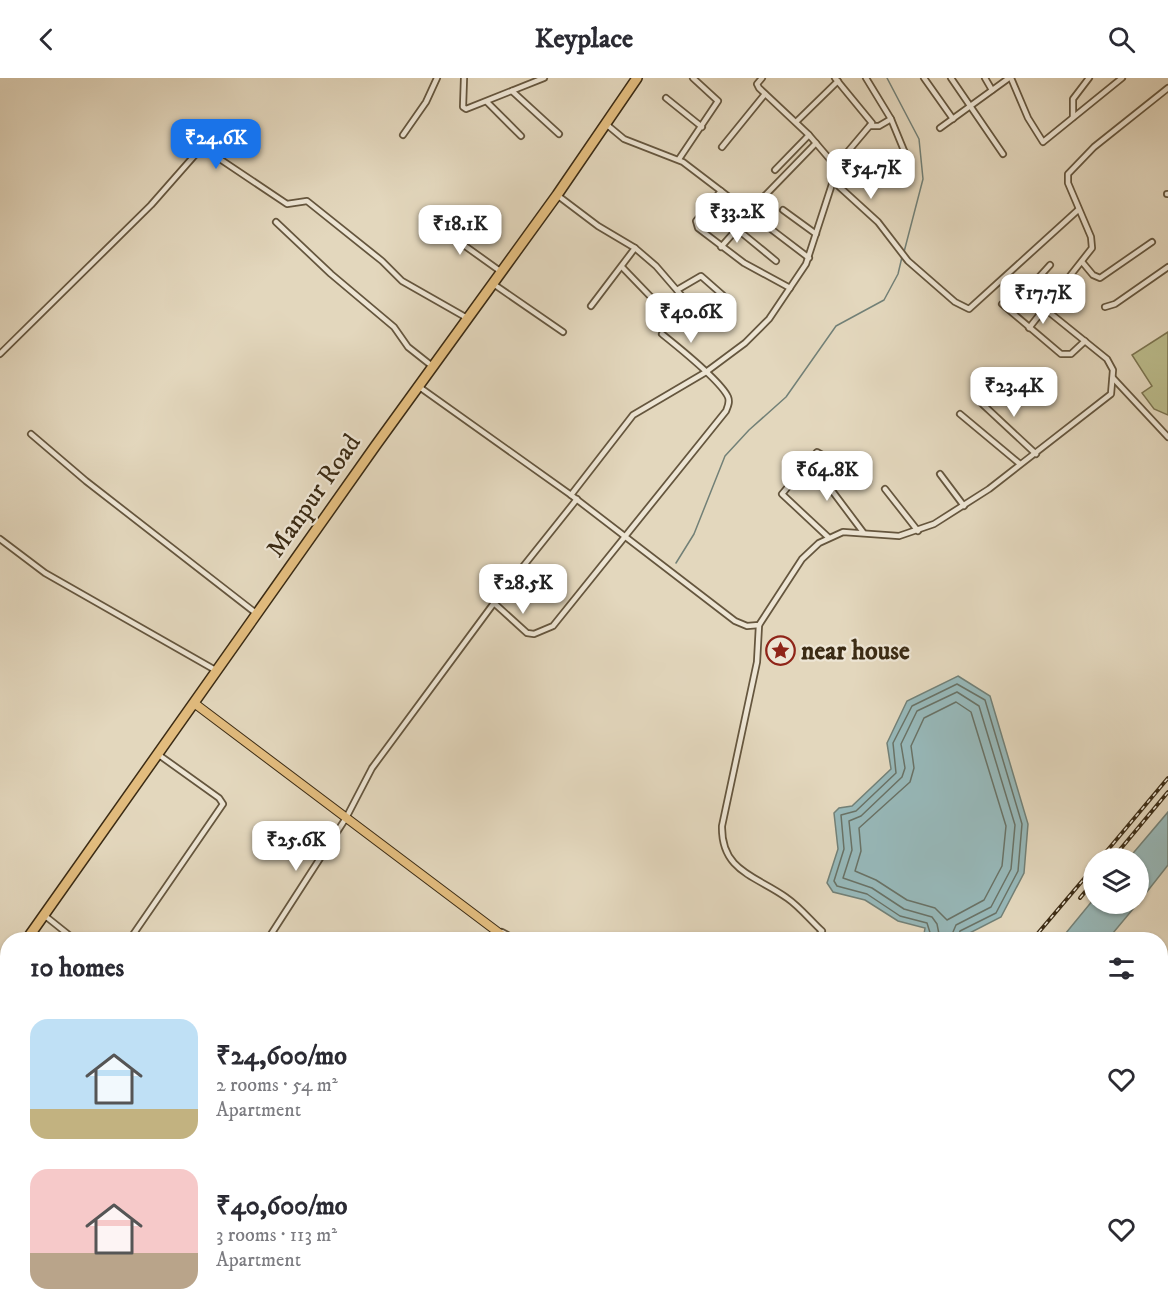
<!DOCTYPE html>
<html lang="en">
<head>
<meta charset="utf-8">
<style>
  body { margin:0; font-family:"IM FELL DW Pica",serif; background:#f7f7f7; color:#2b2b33; height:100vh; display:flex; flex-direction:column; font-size:22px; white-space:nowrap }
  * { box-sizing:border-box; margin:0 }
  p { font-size:20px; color:#7c7c81 }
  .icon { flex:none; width:33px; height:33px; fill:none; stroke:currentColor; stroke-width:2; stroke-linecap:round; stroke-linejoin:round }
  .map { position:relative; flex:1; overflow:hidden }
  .details { position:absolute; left:0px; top:854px; width:1168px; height:386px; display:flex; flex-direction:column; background:#fff; border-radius:24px 24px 0 0; box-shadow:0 2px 4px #0004 }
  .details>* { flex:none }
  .controls { position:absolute; left:1083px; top:770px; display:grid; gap:12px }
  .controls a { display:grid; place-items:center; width:66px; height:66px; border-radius:50%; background:#fff; box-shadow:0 2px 4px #0004; font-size:30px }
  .price { position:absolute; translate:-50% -51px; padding:0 14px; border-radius:12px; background:#fff; color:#222; font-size:20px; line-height:39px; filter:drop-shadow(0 2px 3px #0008) }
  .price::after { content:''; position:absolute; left:50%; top:36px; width:18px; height:14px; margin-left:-9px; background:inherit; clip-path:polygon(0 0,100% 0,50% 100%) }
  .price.active { background:#1a73e8; color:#fff }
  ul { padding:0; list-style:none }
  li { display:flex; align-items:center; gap:18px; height:150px; padding:0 30px }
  li span { display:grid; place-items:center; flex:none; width:168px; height:120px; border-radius:18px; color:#555 }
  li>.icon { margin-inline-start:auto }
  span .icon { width:72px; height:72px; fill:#fffc; stroke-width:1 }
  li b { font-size:26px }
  h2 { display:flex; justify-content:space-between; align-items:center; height:72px; padding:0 30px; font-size:26px }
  header { display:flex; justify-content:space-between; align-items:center; height:78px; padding:0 30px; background:#fff; font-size:27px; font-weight:700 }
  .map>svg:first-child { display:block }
  .green { fill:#bbbc8c; stroke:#7b7450; stroke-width:1.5 }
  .water { fill:#97b8b9; stroke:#728077; stroke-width:1.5 }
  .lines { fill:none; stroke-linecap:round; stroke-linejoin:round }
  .shore { stroke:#697266; stroke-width:1.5 }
  .stream { stroke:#728077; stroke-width:1.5 }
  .street-casing { stroke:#65563e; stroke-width:8 }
  .primary-casing { stroke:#3b2b14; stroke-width:10 }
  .highway-casing { stroke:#3b2b14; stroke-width:12 }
  .street { stroke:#ede5d4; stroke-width:4.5 }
  .primary { stroke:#e2bc7e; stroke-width:8 }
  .highway { stroke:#e2bc7e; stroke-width:9 }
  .rail-casing { stroke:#3b2b14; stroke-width:4 }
  .rail { stroke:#ede5d4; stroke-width:1.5; stroke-dasharray:4.5; stroke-linecap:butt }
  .labels { text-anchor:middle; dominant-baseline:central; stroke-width:4.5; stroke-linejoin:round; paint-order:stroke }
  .street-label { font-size:26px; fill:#3b2b14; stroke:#ede5d4 }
  .poi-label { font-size:26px; font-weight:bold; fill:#3b2b14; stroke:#ede5d4; text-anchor:start }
</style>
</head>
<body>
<header><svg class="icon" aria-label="back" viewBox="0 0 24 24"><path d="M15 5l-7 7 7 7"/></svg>Keyplace<svg class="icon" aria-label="search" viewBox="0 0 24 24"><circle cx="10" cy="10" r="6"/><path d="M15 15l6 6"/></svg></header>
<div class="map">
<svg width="1168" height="1238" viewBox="0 0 1168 1238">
  <rect width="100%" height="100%" fill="#e3d7bd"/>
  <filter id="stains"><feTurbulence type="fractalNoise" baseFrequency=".00333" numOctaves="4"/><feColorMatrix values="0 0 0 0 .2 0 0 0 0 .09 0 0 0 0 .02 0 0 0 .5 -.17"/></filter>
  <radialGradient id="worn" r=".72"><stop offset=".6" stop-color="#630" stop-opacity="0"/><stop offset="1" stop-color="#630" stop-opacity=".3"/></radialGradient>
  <polygon class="green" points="1168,254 1168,337 1154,331 1142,315 1152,308 1132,277"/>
  <g class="water">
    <polygon points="958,598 990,618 1028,746 1024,795 1001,839 958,861 929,861 924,856 925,850 898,843 865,822 833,814 827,805 838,771 834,735 839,730 852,728 891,691 887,665 907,623"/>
    <polygon points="1168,734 1168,787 1139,824 1138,780 1129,780"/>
    <polygon points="1093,822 1094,825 1138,825 1108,861 1061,861"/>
  </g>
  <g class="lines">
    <g class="shore">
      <polygon points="956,624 971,634 1006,748 1002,788 984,822 947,842 935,830 907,822 876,802 855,793 861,773 859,750 910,704 914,690 911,668 924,640"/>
      <polyline points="932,861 927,845 900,838 867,816 837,808 834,803 844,771 841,737 856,733 896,695 893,665 912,628 957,606 985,622 1022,746 1018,793 996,835 960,853 957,861"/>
      <polyline points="940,861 937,846 932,839 904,831 872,810 843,800 852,772 849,743 861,738 902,699 905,690 901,666 917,633 957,614 979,628 1015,747 1011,791 991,829 956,847 950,861"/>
    </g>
    <g class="stream">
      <polyline points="887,0 919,61 923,101 904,174"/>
      <polyline points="676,485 694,456 725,378 749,352 786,319 836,248 884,222 898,196 902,179"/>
    </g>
    <defs>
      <g id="street">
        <polyline points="464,0 463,29 466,31 544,0"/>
        <polyline points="762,0 757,6 759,10 809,57 839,92"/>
        <polyline points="866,0 891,41 905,75"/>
        <polyline points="924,0 953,41"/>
        <polyline points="951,0 1003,76"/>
        <polyline points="985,0 992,12"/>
        <polyline points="1011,0 1028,40 1043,64 1122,0"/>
        <polyline points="512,13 559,56"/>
        <polyline points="666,20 702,49"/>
        <polyline points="487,24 521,58"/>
        <polyline points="1073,39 1073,21 1089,0"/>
        <polyline points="796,44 838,3"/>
        <polyline points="606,46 624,61 683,84 809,180"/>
        <polyline points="870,48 879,48 891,41"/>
        <polyline points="940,50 1009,0"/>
        <polyline points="403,57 426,24 437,0"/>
        <polyline points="722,69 765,16"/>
        <polyline points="679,81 718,23 693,0"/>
        <polyline points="775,92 809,57"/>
        <polyline points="833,103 878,144 908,183 955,224 969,231 1078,132"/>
        <polyline points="721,113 696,143 698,150 744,185 790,210"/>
        <polyline points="1167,116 1168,116"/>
        <polyline points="557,117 598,148 635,170 656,188 700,239"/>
        <polyline points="783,132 816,156"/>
        <polyline points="750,133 816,65"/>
        <polyline points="276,144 331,196 394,249 408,269 432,288"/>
        <polyline points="433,145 500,193"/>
        <polyline points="721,169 737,151 776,183"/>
        <polyline points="1083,185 1093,197 1100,200 1152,164"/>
        <polyline points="622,189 673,242"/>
        <polyline points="492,205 563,254"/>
        <polyline points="677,212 701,198 726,220"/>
        <polyline points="1002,226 1061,276 1071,276 1085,263"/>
        <polyline points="591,228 635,170"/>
        <polyline points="1105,229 1115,226 1168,189"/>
        <polyline points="1029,250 1092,170 1091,159 1068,105 1068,96 1094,69 1168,10"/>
        <polyline points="0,276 151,127 202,69 287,126 307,123 382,183 402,203 467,240"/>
        <polyline points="1113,300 1168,359"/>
        <polyline points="418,308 571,417 735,543 747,548 759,547 802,481 819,465 843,454 899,458 934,446 989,411 1111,316 1113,292 1107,281 1029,218 1031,208 1050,187"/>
        <polyline points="977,321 1036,376"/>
        <polyline points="960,336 1020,386"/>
        <polyline points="31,356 86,403 257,536"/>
        <polyline points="810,383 832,405 833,414 863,454"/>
        <polyline points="940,396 964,428"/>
        <polyline points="885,411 918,453"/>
        <polyline points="571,417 633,337 706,294 745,265 769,241 806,186 833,103 845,77 872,45 835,0"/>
        <polyline points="828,459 782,416 817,374 835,384"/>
        <polyline points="0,461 45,495 217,593"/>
        <path d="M494 525 527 555 534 556 553 548 726 333C728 328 730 324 728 319 721 303 677 268 662 256"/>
        <path d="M759 547 757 584 722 748C721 794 757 798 787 820 800 829 811 843 822 853L816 861"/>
        <polyline points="44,837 74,861"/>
        <polyline points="502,854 515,861"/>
        <polyline points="130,861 223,726 219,720 159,677"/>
        <polyline points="268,861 346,740 372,690 494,525 577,421"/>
        <polyline points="1161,925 1168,931"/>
        <polyline points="1161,1028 1168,1020"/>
        <polyline points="0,1192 8,1187"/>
        <polyline points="813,1232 820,1238"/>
        <polyline points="915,1232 922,1238"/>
        <polyline points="1021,1232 1030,1238"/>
        <polyline points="1051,1232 1060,1238"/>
        <polyline points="978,1238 984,1232"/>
      </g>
      <g id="primary">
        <polyline points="194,625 507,861"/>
        <polyline points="1031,1232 1041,1238"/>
      </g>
      <g id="highway">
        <polyline points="27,861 376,367 557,117 637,0"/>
        <polyline points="0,897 8,887"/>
      </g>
    </defs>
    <use href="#street" class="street-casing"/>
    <use href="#primary" class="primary-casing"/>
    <use href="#highway" class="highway-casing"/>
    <use href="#street" class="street"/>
    <use href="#primary" class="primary"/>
    <use href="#highway" class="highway"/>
    <defs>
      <g id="rail">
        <polyline points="1101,780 1168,700"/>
        <polyline points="1113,780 1168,714"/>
        <polyline points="1080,820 1094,803"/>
        <polyline points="1033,861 1094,789"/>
        <polyline points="718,1238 723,1232"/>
        <polyline points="729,1238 735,1232"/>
      </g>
    </defs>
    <use href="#rail" class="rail-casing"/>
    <use href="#rail" class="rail"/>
  </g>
  <defs>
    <symbol id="sight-ring" viewBox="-11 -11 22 22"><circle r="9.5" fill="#ede5d4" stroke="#8f2418" stroke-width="1.5"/><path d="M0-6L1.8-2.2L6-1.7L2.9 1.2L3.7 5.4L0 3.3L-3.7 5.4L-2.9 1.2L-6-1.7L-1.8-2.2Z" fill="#8f2418"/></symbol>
  </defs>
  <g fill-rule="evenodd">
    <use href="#sight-ring" x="764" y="556" width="33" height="33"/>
  </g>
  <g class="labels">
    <g class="street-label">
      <text transform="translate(314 418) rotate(-55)">Manpur Road</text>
    </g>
    <g class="poi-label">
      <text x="801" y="573">near house</text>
    </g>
  </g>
  <rect width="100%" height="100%" filter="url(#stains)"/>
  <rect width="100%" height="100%" fill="url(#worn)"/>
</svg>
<div class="controls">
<a><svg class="icon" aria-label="layers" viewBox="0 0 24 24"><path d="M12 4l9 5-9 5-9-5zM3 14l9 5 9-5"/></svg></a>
</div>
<b class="price active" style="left:216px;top:92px">₹24.6K</b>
<b class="price" style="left:871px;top:122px">₹54.7K</b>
<b class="price" style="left:737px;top:166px">₹33.2K</b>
<b class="price" style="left:460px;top:178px">₹18.1K</b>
<b class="price" style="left:1043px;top:247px">₹17.7K</b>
<b class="price" style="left:691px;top:266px">₹40.6K</b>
<b class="price" style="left:1014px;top:340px">₹23.4K</b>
<b class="price" style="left:827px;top:424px">₹64.8K</b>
<b class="price" style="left:523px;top:537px">₹28.5K</b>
<b class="price" style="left:296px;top:794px">₹25.6K</b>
<section class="details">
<h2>10 homes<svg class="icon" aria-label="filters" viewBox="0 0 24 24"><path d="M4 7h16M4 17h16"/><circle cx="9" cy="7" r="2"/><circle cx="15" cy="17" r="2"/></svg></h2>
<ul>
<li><span style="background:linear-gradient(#bfe0f5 75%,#c2b280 0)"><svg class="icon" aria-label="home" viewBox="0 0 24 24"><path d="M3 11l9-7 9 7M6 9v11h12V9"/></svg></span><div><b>₹24,600/mo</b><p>2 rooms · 54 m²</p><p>Apartment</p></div><svg class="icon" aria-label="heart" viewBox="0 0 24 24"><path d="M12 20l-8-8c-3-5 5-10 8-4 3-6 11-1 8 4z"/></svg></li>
<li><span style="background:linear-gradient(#f6c9c9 70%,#b9a48a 0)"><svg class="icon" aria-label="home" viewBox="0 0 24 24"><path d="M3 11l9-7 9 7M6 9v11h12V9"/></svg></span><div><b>₹40,600/mo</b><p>3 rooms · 113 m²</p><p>Apartment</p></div><svg class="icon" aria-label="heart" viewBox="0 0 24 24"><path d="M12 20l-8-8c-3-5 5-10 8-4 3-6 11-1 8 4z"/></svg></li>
</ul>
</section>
</div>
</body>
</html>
